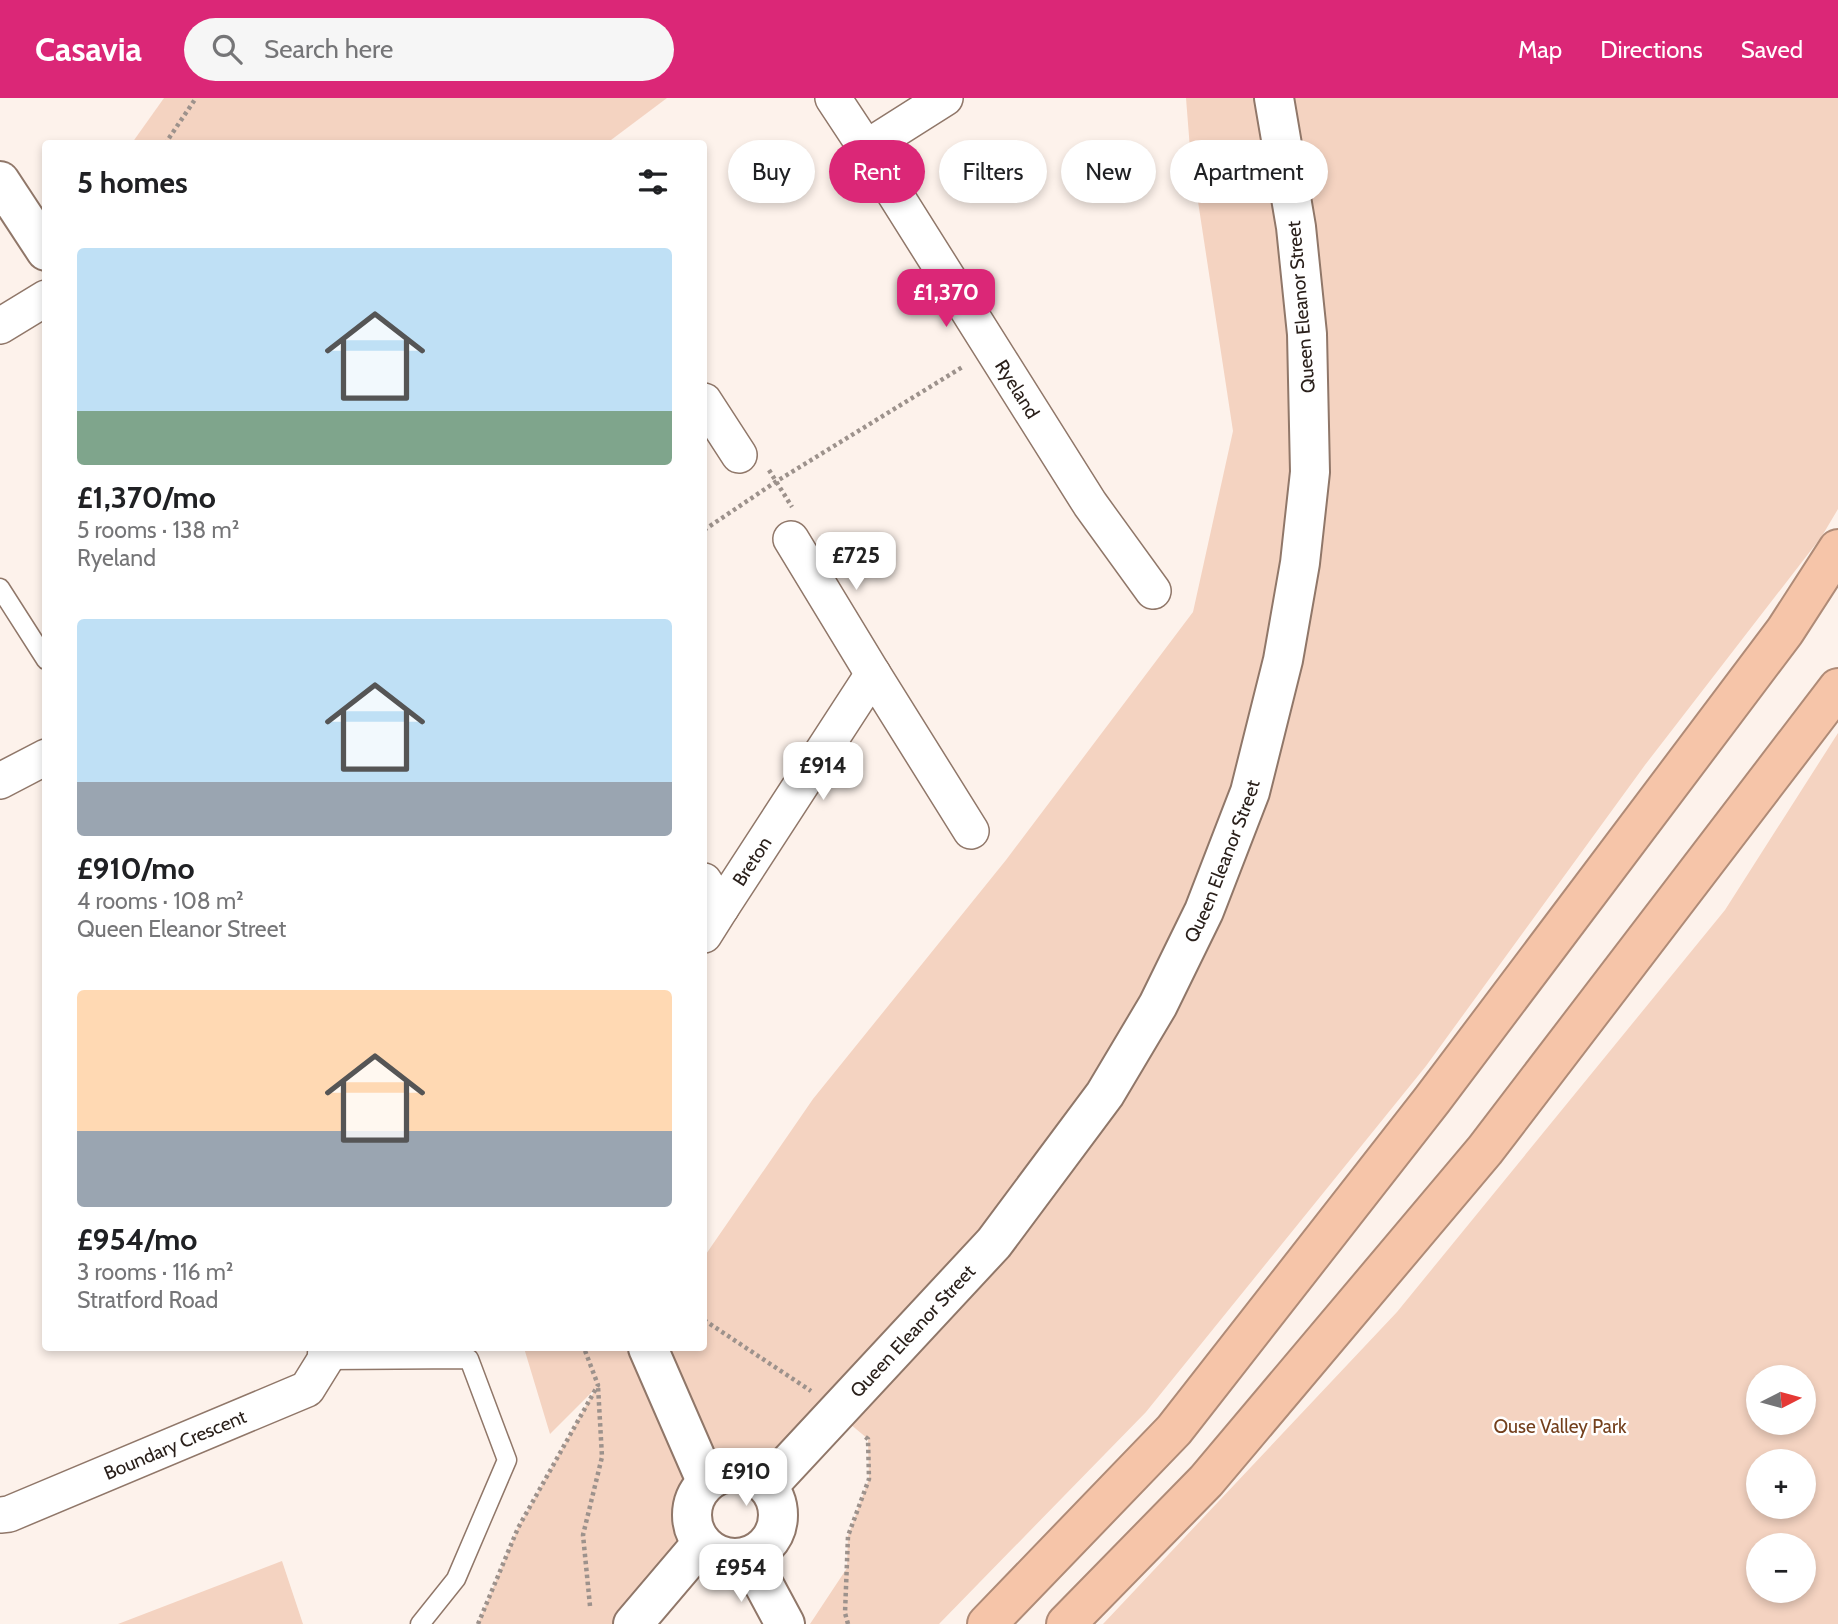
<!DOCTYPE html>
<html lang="en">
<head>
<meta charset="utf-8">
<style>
  body { margin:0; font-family:Cabin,sans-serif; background:#f6f6f6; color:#202124; height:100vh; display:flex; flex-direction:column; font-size:26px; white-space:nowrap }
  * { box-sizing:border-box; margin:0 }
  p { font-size:23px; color:#757577 }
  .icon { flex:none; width:38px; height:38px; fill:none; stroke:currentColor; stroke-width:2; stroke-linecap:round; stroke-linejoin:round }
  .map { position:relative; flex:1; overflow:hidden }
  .sheet { position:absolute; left:42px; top:42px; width:665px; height:1211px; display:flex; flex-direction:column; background:#fff; border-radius:7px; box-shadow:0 4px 10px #0003 }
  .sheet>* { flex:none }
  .guide { position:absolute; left:728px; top:42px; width:665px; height:63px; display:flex; gap:14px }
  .needle { width:46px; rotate:84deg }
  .buttons { position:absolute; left:1746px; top:1267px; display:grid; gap:14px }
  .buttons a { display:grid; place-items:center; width:70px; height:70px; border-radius:50%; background:#fff; box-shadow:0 4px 10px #0003; font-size:35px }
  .price { position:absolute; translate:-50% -60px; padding:0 16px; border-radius:14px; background:#fff; color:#222; font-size:23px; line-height:46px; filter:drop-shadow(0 2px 4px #0008) }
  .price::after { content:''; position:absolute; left:50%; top:42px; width:21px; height:16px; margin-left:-10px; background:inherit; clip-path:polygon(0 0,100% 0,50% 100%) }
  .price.selected { background:#db2777; color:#fff }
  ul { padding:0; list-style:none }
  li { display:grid; align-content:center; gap:14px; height:371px; padding:0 35px }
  li span { display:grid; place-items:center; height:217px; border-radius:7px; color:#555 }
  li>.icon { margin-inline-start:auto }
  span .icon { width:126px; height:126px; fill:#fffc; stroke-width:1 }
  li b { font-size:30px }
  h2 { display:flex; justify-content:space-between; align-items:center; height:84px; padding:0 35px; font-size:30px }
  .pill { padding:0 24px; border-radius:32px; background:#fff; box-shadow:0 4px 10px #0003; font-size:24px; line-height:63px }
  .pill.selected { background:#db2777; color:#fff }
  header { display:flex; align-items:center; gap:42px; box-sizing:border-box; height:98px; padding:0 35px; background:#db2777; color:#fff }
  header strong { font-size:33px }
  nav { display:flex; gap:38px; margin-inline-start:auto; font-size:24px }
  .search { width:490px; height:63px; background:#f6f6f6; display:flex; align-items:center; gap:18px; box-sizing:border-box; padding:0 24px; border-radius:38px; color:#757577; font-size:26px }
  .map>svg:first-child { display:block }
  .green { fill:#f4d3c1; fill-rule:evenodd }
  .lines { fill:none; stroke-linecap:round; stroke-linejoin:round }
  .lane-casing { stroke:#907769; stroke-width:21 }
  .street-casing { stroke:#907769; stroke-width:38 }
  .secondary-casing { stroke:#907769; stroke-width:42 }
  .highway-casing { stroke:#af8b77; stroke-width:42 }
  .path { stroke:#9d928c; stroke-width:4.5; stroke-dasharray:3.5 3.5; stroke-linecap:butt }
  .lane { stroke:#fff; stroke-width:18 }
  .street { stroke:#fff; stroke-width:35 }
  .secondary { stroke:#fff; stroke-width:38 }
  .highway { stroke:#f6c5a9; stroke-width:38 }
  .labels { text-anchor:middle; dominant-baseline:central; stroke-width:5; stroke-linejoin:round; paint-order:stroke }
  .street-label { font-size:19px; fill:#2a201b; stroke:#fff }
  .park-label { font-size:19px; fill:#74401d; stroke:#fff }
</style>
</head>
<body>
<header>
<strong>Casavia</strong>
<div class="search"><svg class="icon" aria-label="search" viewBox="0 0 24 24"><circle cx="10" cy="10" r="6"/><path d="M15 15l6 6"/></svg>Search here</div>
<nav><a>Map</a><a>Directions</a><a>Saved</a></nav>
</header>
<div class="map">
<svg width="1838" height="1526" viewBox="0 0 1838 1526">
  <rect width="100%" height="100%" fill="#fdf2eb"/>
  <g class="green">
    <polygon points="164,0 667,0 607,45 132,45"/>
    <path d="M1186 0H1838V411L1822 438 1645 667 1426 968 1146 1314 939 1526H810L847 1470 848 1438 869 1381 868 1341 837 1315 754 1378C708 1365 684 1394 696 1438L633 1526H478L518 1430 596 1290 550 1336 524 1250H704V1159L813 1001 1006 762 1193 514 1233 333 1190 51Z"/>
    <path d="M1838 635V1526H1103L1397 1214 1725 812ZM1759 1279H1804V1325H1759ZM1759 1363H1804V1409H1759ZM1759 1447H1804V1493H1759Z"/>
    <polygon points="282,1463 303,1526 118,1526"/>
  </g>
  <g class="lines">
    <defs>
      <g id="lane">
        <polyline points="0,490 46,562"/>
        <polyline points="325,1262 469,1261 507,1362 456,1481 420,1526"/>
      </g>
      <g id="street">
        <polyline points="833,0 866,50"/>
        <path id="s1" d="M945 0 866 50 1090 406 1153 493"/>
        <polyline points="0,228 46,200"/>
        <polyline points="704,303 739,357"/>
        <polyline points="791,441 873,576"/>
        <polyline points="0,683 46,659"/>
        <path id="s2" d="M704 783 721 810 873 576 971 733"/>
        <polyline points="704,837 721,810"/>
        <path id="s3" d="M0 1417 9 1416 307 1291 325 1262 326 1250"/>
      </g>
      <g id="secondary">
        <polyline points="0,83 46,153"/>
        <polyline points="648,1250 706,1383"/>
        <circle cx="735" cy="1417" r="43"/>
        <path id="s4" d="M768 1388 994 1145 1105 996 1158 907 1204 813 1250 694 1283 562 1300 465 1310 374 1307 236 1296 129 1274 0"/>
        <polyline points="749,1459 785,1526"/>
        <polyline points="633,1526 701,1446"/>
      </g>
      <g id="highway">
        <polyline points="987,1526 1174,1332 1432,1002 1785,533 1838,451"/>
        <polyline points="1066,1526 1206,1383 1485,1052 1838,590"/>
      </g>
    </defs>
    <use href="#lane" class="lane-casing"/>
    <use href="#street" class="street-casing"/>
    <use href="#secondary" class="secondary-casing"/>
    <use href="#highway" class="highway-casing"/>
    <g class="path">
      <polyline points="165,46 196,0"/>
      <polyline points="769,372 792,409"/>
      <polyline points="704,432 777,383 964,268"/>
      <polyline points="704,1222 811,1293"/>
      <polyline points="590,1508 583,1437 602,1359 598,1288"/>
      <polyline points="478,1526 518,1430 598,1287 584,1250"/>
      <polyline points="848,1526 845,1515 848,1438 869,1381 868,1341 863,1337"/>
    </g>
    <use href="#lane" class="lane"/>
    <use href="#street" class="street"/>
    <use href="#secondary" class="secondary"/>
    <use href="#highway" class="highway"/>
  </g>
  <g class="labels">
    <g class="street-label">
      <text transform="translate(1301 209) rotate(-95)">Queen Eleanor Street</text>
      <text stroke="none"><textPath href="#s1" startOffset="378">Ryeland</textPath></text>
      <text stroke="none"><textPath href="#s4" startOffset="779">Queen Eleanor Street</textPath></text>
      <text stroke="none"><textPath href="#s2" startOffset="88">Breton</textPath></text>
      <text stroke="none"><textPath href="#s4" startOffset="212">Queen Eleanor Street</textPath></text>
      <text stroke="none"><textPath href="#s3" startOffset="189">Boundary Crescent</textPath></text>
    </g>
    <g class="park-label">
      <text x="1560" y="1328">Ouse Valley Park</text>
    </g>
  </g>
</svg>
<div class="buttons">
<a><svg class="needle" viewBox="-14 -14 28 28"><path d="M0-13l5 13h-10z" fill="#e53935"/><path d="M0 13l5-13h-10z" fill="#757577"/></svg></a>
<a>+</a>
<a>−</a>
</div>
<b class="price selected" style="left:946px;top:231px">£1,370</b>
<b class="price" style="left:856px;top:494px">£725</b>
<b class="price" style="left:823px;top:704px">£914</b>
<b class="price" style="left:746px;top:1410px">£910</b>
<b class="price" style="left:741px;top:1506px">£954</b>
<div class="guide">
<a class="pill">Buy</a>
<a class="pill selected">Rent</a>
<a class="pill">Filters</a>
<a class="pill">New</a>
<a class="pill">Apartment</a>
</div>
<section class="sheet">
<h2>5 homes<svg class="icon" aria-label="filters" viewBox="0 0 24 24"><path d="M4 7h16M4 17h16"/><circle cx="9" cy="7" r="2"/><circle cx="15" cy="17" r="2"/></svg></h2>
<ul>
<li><span style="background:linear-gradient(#bfe0f5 75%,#7fa58c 0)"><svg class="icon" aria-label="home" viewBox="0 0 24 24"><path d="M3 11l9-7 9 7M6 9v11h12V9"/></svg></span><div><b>£1,370/mo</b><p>5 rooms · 138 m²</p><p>Ryeland</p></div></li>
<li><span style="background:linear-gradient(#bfe0f5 75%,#9aa5b1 0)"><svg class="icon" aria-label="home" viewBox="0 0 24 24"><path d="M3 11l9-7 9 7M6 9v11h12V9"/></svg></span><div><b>£910/mo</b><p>4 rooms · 108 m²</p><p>Queen Eleanor Street</p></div></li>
<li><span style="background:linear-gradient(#ffd9b3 65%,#9aa5b1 0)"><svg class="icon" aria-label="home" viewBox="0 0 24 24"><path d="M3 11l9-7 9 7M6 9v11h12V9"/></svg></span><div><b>£954/mo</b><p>3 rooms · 116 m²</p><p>Stratford Road</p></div></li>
</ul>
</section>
</div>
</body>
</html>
